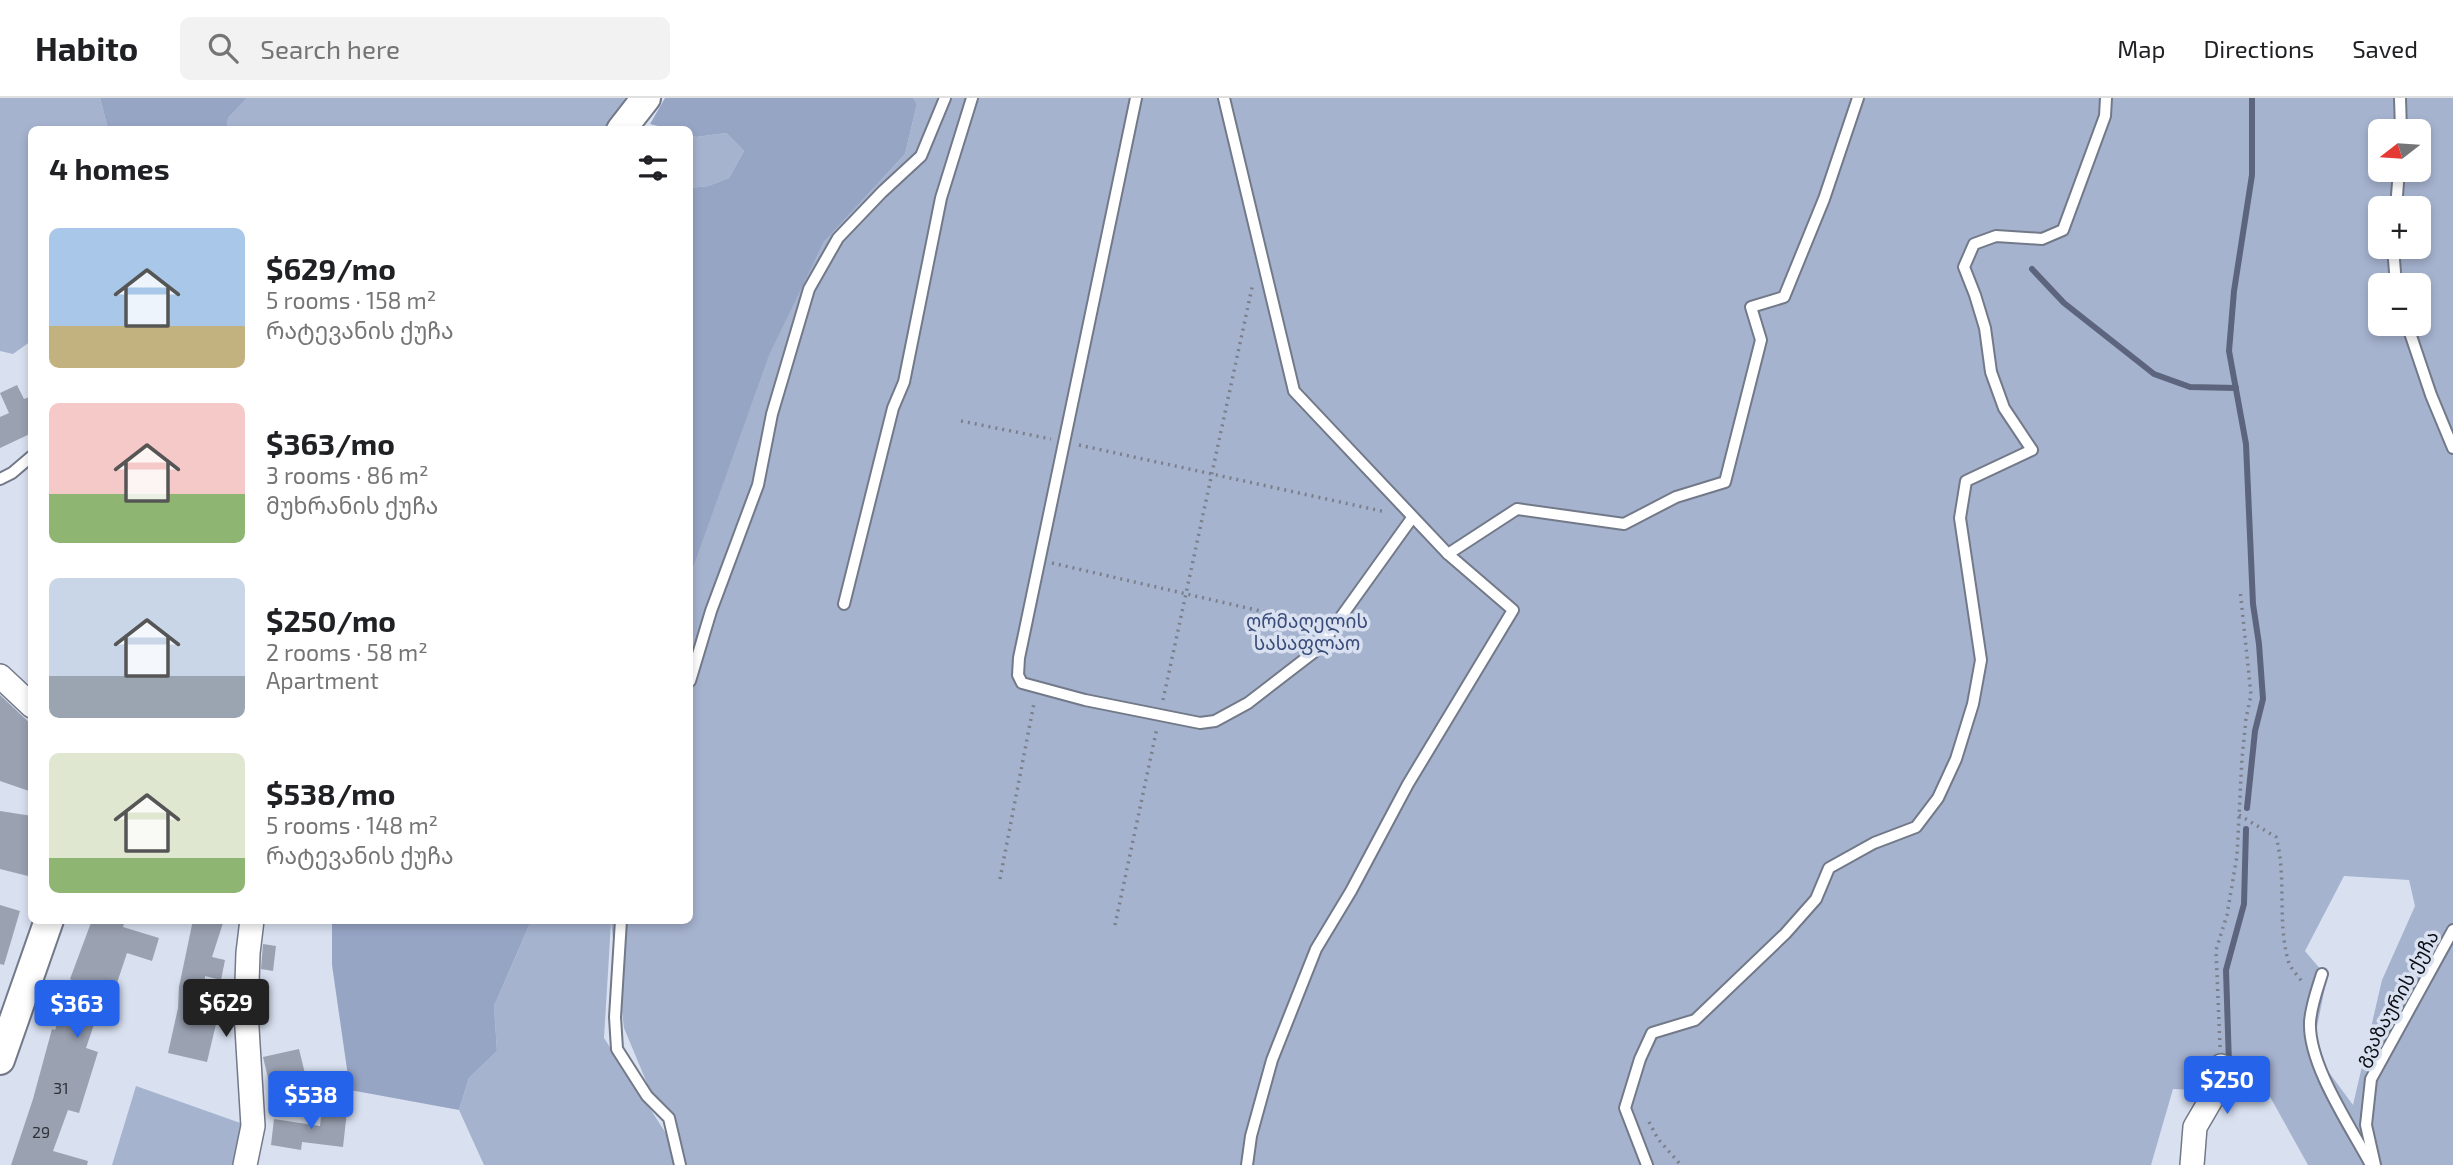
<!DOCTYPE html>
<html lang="en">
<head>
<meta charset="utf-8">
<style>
  body { margin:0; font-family:"Exo 2","Noto Sans Georgian",sans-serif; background:#f2f2f2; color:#202124; height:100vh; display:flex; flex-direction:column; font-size:26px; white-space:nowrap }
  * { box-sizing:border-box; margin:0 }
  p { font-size:23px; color:#757577 }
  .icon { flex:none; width:38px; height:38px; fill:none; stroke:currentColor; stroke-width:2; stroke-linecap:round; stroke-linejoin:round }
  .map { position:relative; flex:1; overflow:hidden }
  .details { position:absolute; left:28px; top:28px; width:665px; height:798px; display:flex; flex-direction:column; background:#fff; border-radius:10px; box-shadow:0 4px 10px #0003 }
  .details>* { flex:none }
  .needle { width:46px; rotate:253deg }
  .tools { position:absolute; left:2368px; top:21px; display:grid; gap:14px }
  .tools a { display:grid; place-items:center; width:63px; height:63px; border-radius:10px; background:#fff; box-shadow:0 4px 10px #0003; font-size:35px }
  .price { position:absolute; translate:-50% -60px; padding:0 16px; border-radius:7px; background:#2563eb; color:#fff; font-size:23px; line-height:46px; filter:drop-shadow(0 2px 4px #0008) }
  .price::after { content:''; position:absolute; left:50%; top:42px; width:21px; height:16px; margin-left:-10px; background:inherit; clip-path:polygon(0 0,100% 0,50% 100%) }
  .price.on { background:#222; color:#fff }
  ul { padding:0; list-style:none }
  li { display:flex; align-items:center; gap:21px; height:175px; padding:0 21px }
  li span { display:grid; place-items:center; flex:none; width:196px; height:140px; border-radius:10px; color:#555 }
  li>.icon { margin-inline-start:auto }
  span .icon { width:84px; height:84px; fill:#fffc; stroke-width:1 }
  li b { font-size:30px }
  h2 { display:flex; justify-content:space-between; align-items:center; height:84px; padding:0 21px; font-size:30px }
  header { display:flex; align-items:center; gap:42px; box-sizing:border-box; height:98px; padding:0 35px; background:#fff; border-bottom:2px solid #e0e0e0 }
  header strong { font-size:33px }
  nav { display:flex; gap:38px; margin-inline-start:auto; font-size:24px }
  .search { width:490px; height:63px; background:#f2f2f2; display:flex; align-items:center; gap:18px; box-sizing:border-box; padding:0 24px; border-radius:10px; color:#757577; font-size:26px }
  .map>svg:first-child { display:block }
  .green { fill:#a6b3cf; fill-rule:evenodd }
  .forest { fill:#97a5c5 }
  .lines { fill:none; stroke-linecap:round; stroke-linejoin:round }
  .stream { stroke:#5c657d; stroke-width:6 }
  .building { fill:#9aa1b1 }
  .service-casing { stroke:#727988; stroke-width:14 }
  .minor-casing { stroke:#727988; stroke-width:26 }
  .tertiary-casing { stroke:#727988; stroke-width:32 }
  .path { stroke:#7a7f8a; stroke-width:3.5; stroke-dasharray:2 5; stroke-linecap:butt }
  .service { stroke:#fff; stroke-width:10 }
  .minor { stroke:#fff; stroke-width:23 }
  .tertiary { stroke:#fff; stroke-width:28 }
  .labels { text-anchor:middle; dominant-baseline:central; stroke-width:7; stroke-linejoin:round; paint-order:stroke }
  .number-label { font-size:16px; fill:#2f323a }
  .park-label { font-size:19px; fill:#394b78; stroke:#d9e1f1 }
  .street-label { font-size:19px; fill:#0b0d13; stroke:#d9e1f1 }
</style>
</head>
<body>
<header>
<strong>Habito</strong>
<div class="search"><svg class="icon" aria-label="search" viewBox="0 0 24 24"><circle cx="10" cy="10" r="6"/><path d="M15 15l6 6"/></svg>Search here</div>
<nav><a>Map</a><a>Directions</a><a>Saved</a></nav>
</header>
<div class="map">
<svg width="2453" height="1067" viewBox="0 0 2453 1067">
  <rect width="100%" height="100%" fill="#d9e1f1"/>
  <g class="green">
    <polygon points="0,0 100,0 108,31 32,32 31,243 13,256 0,253"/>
    <polygon points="247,0 631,0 606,31 480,32 474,28 460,32 227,32 228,20"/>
    <path d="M913 0H2453V1067H2308L2259 979 2221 968 2216 993 2173 991 2151 1067H484L459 1012 469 980 497 953 494 908 531 823 690 822V479L768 257 824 144 905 56 917 6ZM2380 33H2418V72H2380ZM2380 110H2418V149H2380ZM2380 187H2418V226H2380ZM2344 778 2409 782 2415 808 2382 882 2353 1007 2325 969 2316 934 2327 879 2305 853ZM611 825 624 930 671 1043 604 940Z"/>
    <polygon points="726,35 744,53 729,80 708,88 690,90 690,37 696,39"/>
    <polygon points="136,988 246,1027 232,1067 112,1067"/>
  </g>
  <g class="forest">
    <polygon points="100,0 247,0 228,20 227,32 108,31"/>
    <polygon points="665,0 913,0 917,6 905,56 824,144 769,257 690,479 690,90 708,88 729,80 744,53 726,35 696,39 690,37 690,32 670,31 650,26"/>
    <polygon points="332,823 531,823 494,908 497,953 469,980 459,1012 350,992 332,867"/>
  </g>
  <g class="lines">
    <g class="stream">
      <polyline points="2032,171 2064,205 2154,276 2190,289 2236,290"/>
      <polyline points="2247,710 2255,633 2263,601 2259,546 2253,506 2246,346 2229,253 2234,193 2252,77 2252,0"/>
      <polyline points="2229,966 2226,872 2244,806 2246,731"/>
    </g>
  </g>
  <g class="building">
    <polygon points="17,287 24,301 32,298 32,335 0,350 0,319 9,315 0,295"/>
    <polygon points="0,597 32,627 32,694 0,683"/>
    <polygon points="0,713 32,718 32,779 0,771"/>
    <polygon points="0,807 20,813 4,867 0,866"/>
    <polygon points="92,822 125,822 123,829 159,840 152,863 127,855 113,897 105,894 86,950 98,954 79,1015 68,1012 53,1053 88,1063 87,1067 11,1067 33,1001 52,931 55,932 72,882 70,881"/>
    <polygon points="193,822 224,822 212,859 225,862 221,882 205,878 202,923 216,926 207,964 168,955 178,910 179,889"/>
    <polygon points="263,846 276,848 273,873 261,871"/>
    <polygon points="299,951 309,992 273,1001 263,959"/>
    <polygon points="322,1010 347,1013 343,1049 302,1044 301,1052 271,1047 274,1021 320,1028"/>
  </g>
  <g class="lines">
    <defs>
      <g id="service">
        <polyline points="1136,0 1019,560 1018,577 1022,585 1085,602 1200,625 1215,623 1248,605 1318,551 1412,420"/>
        <polyline points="1224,0 1294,293 1448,456 1513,512 1408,686 1351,793 1316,851 1272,962 1251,1038 1247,1067"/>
        <polyline points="2400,0 2401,33"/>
        <polyline points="2396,110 2399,72"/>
        <polyline points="2393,149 2396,187"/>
        <polyline points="2407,226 2431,297 2453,350"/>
        <polyline points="0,381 12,375 32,358"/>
        <polyline points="1448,456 1517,411 1624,426 1676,399 1725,384 1761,242 1751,209 1784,199 1824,101 1858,0"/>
        <polyline points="844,506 893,310 904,284 941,100 972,0"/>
        <polyline points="690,583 711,513 758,387 772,316 809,191 838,140 882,94 921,58 945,0"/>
        <polyline points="621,822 615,919 617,951 647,998 669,1020 680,1067"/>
        <path d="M2322 876C2317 892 2311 908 2310 924 2308 967 2351 1029 2371 1067"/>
        <polyline points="1647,1067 1625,1010 1640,961 1652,935 1695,922 1785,836 1816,801 1829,770 1874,745 1916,729 1938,700 1956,661 1973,606 1981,562 1960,420 1966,383 2032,352 2004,310 1991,274 1985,230 1975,197 1964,169 1974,146 1996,138 2042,141 2063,132 2105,18 2106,0"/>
        <polyline points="2375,1067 2366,1027 2371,981 2453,832"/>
      </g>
      <g id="minor">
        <polyline points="0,578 32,608"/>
        <polyline points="245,1067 253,1028 246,914 248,855 252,822"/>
        <polyline points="2192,1067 2195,1029 2216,993 2221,968"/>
      </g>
      <g id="tertiary">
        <polyline points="621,32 646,0"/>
        <polyline points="0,962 49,822"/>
      </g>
    </defs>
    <use href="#service" class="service-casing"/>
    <use href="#minor" class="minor-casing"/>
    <use href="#tertiary" class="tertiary-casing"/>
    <g class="path">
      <polyline points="961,323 1051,341"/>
      <polyline points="1079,347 1386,414"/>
      <polyline points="1052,465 1317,526"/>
      <polyline points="1163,602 1253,185"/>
      <path d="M2239 717 2276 739C2287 779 2277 822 2288 862 2290 870 2298 878 2303 885"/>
      <polyline points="1000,781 1034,605"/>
      <polyline points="1115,827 1157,630"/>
      <polyline points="2220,949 2216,852 2227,817 2237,758 2242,660 2246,621 2251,597 2240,491"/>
      <polyline points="1649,1024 1658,1041 1681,1067"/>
    </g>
    <use href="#service" class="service"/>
    <use href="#minor" class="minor"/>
    <use href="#tertiary" class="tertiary"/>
  </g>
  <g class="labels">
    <g class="number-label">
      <text x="61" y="989">31</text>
      <text x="41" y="1033">29</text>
    </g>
    <g class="park-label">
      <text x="1307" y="522">ღრმაღელის<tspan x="1307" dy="22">სასაფლაო</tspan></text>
    </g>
    <g class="street-label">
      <text transform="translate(2396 900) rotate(-61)">გვაზაურის ქუჩა</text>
    </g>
  </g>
</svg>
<div class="tools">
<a><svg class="needle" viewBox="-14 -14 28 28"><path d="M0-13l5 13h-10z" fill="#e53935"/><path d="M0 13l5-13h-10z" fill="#757577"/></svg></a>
<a>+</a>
<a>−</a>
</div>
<b class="price on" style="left:226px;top:941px">$629</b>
<b class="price" style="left:77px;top:942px">$363</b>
<b class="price" style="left:2227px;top:1018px">$250</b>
<b class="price" style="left:311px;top:1033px">$538</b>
<section class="details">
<h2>4 homes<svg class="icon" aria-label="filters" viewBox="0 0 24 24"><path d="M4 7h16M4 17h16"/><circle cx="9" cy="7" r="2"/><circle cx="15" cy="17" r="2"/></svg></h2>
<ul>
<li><span style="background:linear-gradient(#a9c7e8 70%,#c2b280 0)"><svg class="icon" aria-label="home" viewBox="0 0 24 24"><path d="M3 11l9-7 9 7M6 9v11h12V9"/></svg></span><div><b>$629/mo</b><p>5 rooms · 158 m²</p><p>რატევანის ქუჩა</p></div></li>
<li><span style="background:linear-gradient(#f6c9c9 65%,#8fb573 0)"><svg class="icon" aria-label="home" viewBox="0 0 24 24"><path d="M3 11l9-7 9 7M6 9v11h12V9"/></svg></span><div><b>$363/mo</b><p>3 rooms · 86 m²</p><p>მუხრანის ქუჩა</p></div></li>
<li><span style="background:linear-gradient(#c9d6e8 70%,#9aa5b1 0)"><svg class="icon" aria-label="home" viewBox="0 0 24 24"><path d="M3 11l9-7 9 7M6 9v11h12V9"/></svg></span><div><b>$250/mo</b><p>2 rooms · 58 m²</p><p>Apartment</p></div></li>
<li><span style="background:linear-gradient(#dfe7d0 75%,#8fb573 0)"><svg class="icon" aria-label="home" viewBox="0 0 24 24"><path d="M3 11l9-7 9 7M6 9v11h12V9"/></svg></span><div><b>$538/mo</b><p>5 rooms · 148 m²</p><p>რატევანის ქუჩა</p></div></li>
</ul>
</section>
</div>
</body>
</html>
